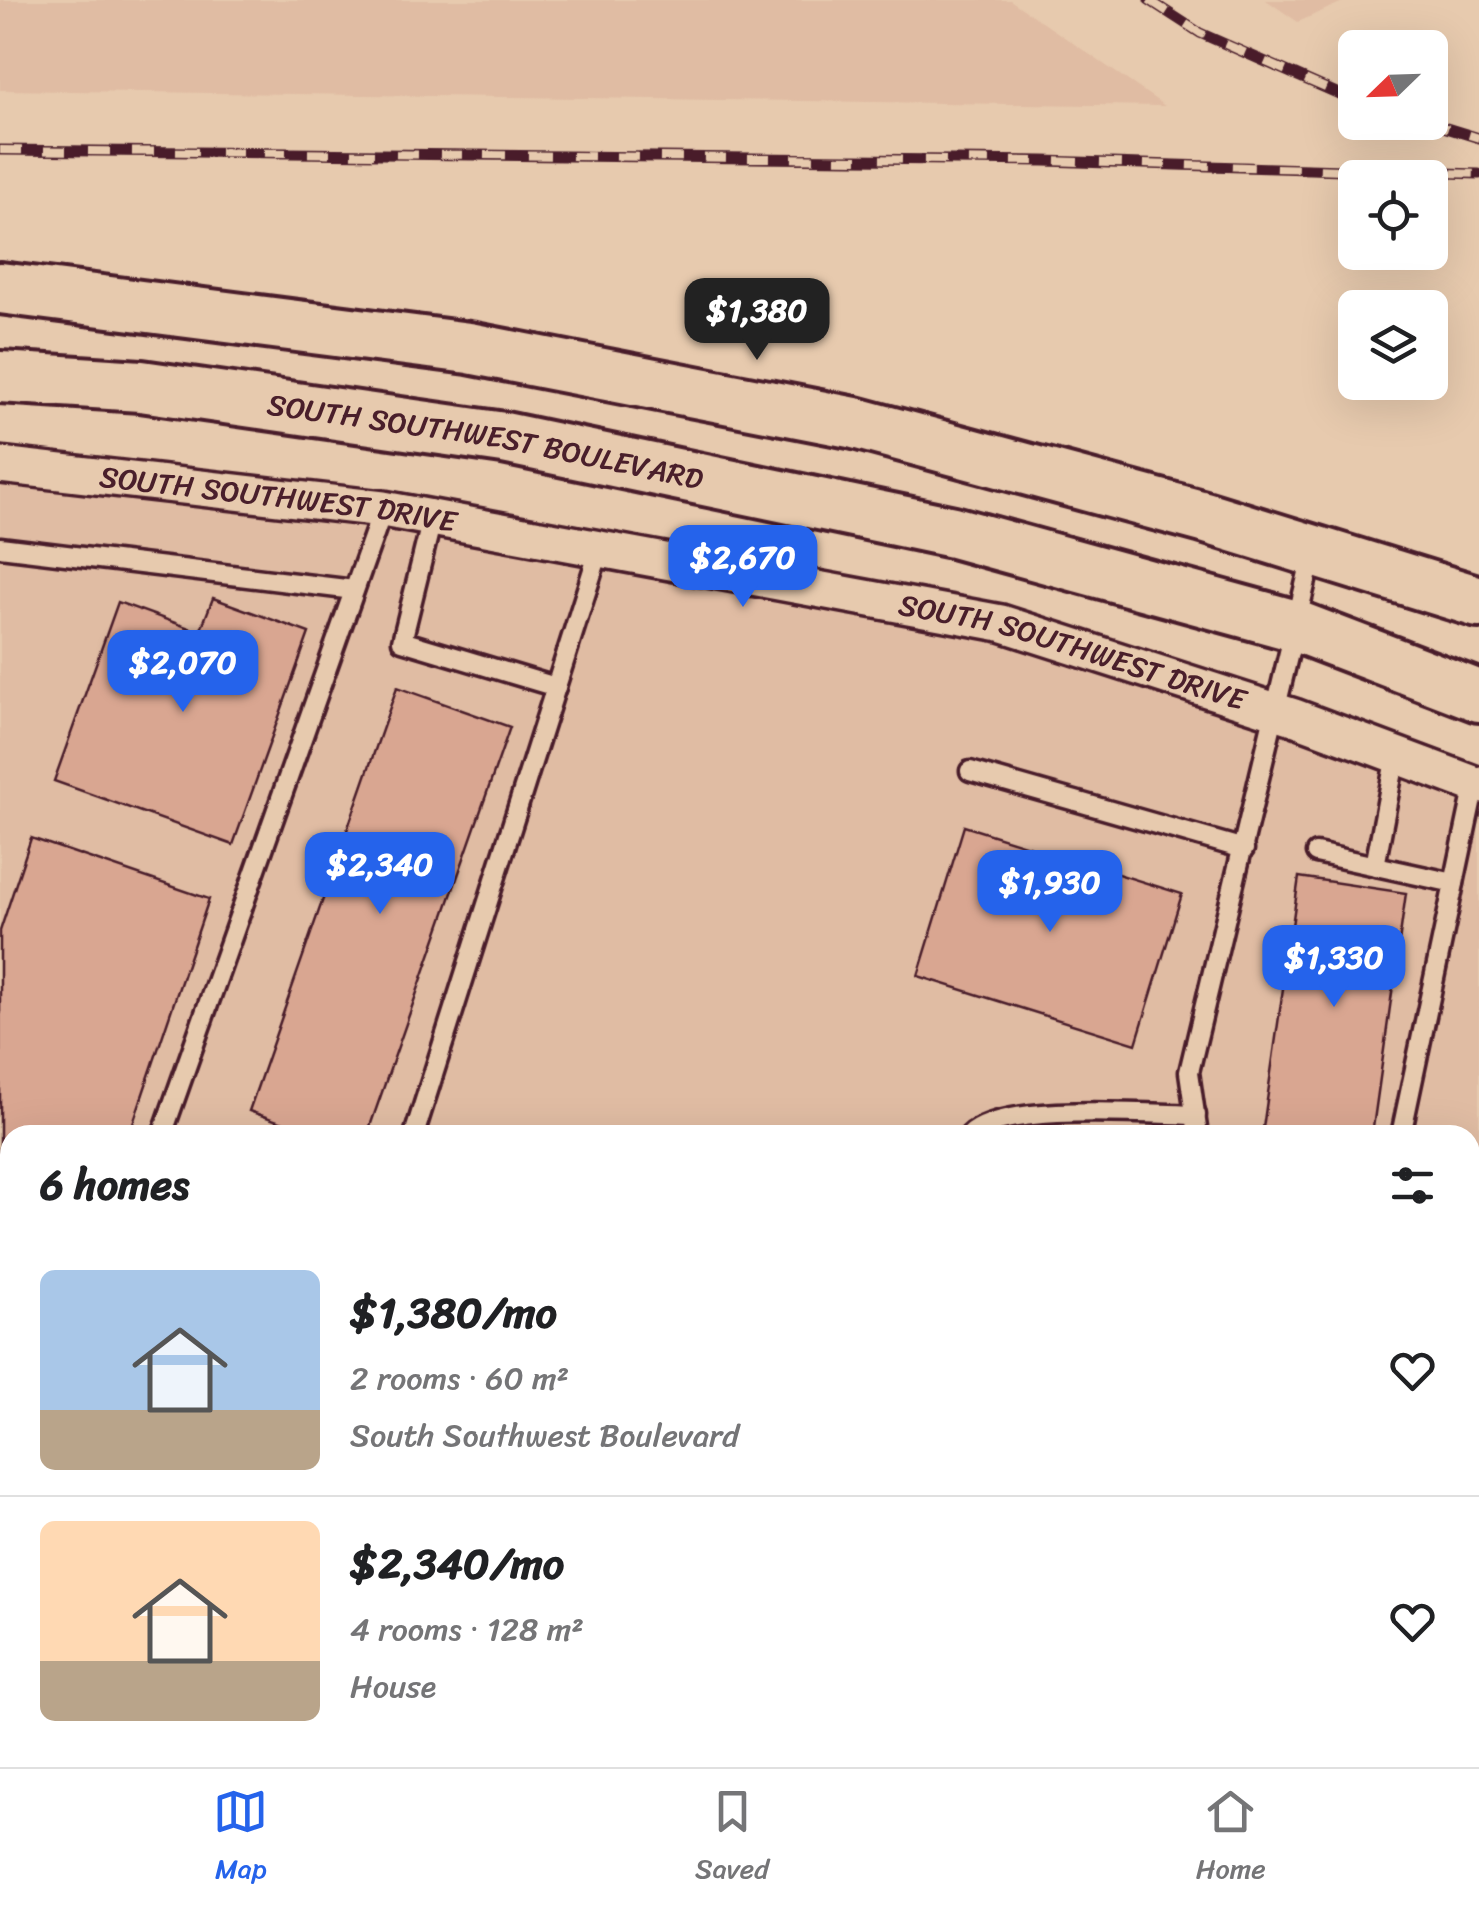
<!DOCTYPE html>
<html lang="en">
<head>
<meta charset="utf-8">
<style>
  body { margin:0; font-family:Sriracha,sans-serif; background:#f2f2f2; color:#202124; height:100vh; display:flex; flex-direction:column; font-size:38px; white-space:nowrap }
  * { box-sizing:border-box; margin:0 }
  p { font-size:32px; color:#757577 }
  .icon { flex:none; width:55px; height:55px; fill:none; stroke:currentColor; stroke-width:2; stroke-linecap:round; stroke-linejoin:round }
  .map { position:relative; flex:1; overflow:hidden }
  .drawer { position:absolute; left:0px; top:1125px; width:1480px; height:642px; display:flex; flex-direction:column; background:#fff; border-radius:30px 30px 0 0; box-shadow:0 10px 40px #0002 }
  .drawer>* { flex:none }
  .needle { width:65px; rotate:247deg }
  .controls { position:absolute; left:1338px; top:30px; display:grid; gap:20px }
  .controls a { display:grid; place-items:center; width:110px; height:110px; border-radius:15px; background:#fff; box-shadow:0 10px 40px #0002; font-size:50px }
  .price { position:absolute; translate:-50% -85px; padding:0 22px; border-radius:20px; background:#2563eb; color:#fff; font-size:32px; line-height:65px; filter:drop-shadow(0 2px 5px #0008) }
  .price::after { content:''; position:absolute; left:50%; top:60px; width:30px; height:22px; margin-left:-15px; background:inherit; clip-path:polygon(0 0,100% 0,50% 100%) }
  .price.on { background:#222; color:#fff }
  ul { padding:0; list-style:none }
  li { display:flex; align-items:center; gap:30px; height:250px; padding:0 40px }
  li+li { border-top:2px solid #e0e0e0 }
  li span { display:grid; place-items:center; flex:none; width:280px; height:200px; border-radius:15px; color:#555 }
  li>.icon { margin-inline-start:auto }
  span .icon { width:120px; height:120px; fill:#fffc; stroke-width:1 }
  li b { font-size:42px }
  h2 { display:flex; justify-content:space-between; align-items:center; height:120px; padding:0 40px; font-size:42px }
  .menu { display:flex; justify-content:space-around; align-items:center; height:140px; border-top:2px solid #e0e0e0; background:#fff; font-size:28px; color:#757577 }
  .menu a { display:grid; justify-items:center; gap:5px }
  .menu .on { color:#2563eb }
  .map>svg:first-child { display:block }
  .built { fill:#e0bca3; fill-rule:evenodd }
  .building { fill:#d9a691; stroke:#4a1f2b; stroke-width:2.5 }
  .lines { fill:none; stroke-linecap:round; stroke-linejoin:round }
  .lane-casing { stroke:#4a1f2b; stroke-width:25 }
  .street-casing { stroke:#4a1f2b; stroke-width:42 }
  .secondary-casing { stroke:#4a1f2b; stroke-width:58 }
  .lane { stroke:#e7caae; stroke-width:18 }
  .street { stroke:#e7caae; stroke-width:35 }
  .secondary { stroke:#e7caae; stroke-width:50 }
  .rail-casing { stroke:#4a1f2b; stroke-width:11 }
  .rail { stroke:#e7caae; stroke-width:8; stroke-dasharray:22; stroke-linecap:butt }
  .labels { text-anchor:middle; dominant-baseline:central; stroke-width:8; stroke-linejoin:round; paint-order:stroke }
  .street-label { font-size:30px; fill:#4a1f2b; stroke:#e7caae }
</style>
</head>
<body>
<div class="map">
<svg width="1479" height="1767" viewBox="0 0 1479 1767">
  <rect width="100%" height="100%" fill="#e7caae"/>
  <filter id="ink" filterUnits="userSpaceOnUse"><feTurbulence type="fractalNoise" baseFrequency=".01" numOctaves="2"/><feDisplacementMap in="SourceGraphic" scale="20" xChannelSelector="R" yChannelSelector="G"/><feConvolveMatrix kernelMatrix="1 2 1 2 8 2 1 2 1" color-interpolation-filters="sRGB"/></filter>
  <g filter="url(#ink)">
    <g class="built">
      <polygon points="0,0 1010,0 1165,106 0,90"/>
      <polygon points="1266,0 1347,0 1298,22"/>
      <path d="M0 465 1001 623 1479 794V1767H0ZM10 1135H1470V1758H10Z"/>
    </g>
    <g class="building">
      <polygon points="213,598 309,633 233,845 54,781 118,602 200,632"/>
      <polygon points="397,687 510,727 367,1135 317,1135 249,1111"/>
      <polygon points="964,826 1182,894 1136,1044 918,976"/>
      <polygon points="31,838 209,899 129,1135 10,1135 10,1168 0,1165 0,931"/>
      <polygon points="1299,877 1406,893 1372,1135 1262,1135"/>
      <polygon points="1479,1331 1479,1485 1470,1489 1470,1335"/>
      <polygon points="0,1426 10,1428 10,1636 0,1634"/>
      <polygon points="703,1758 747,1758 751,1767 681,1767"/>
      <polygon points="864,1758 1005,1758 983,1767 868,1767"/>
      <polygon points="1163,1758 1417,1758 1421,1767 1167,1767"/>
    </g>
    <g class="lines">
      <defs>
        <g id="lane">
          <polyline points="432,519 402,641 556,687"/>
          <polyline points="0,547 354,590"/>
          <polyline points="970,771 1244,849"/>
          <polyline points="1316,853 1454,883"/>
          <polyline points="1375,866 1396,755"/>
          <polyline points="162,1135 383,509"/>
          <polyline points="414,1135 599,551"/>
          <path d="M970 1135C1003 1102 1148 1114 1196 1115"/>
          <polyline points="1198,1135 1189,1072 1312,556"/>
          <polyline points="1401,1135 1475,784"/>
          <polyline points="0,1218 10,1220"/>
          <polyline points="1470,1570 1479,1566"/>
          <polyline points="0,1680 10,1681"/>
          <polyline points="404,1758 421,1767"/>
          <polyline points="783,1758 787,1767"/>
          <polyline points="36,1767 38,1758"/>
          <polyline points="468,1767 486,1758"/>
        </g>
        <g id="street">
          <path id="s1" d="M0 465 383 509 1001 623 1294 717 1479 786"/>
        </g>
        <g id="secondary">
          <polyline points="0,288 469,348 855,423 1204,517 1479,602"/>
          <path id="s2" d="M0 377 141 386 504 438 953 532 1296 626 1479 696"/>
        </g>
      </defs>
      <use href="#lane" class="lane-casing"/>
      <use href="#street" class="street-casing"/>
      <use href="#secondary" class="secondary-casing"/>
      <use href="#lane" class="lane"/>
      <use href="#street" class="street"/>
      <use href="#secondary" class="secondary"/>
      <defs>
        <g id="rail">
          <polyline points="1149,0 1200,33 1355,101"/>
          <polyline points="1427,122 1479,138"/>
          <polyline points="0,150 1044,161 1479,174"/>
        </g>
      </defs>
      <use href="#rail" class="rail-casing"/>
      <use href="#rail" class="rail"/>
    </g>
  </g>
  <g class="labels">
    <g class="street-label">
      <text stroke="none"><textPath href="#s2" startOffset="490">SOUTH SOUTHWEST BOULEVARD</textPath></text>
      <text stroke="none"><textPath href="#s1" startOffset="280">SOUTH SOUTHWEST DRIVE</textPath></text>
      <text stroke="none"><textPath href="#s1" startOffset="1090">SOUTH SOUTHWEST DRIVE</textPath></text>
    </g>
  </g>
</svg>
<div class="controls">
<a><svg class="needle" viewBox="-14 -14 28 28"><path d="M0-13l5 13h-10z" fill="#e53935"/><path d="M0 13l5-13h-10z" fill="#757577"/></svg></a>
<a><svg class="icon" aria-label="locate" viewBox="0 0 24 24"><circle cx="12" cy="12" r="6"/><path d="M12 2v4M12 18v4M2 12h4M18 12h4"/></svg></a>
<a><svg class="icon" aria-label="layers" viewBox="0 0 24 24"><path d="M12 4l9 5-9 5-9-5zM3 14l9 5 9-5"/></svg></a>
</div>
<b class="price on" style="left:757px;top:363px">$1,380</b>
<b class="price" style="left:743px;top:610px">$2,670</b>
<b class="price" style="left:183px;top:715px">$2,070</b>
<b class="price" style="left:380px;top:917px">$2,340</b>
<b class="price" style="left:1050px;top:935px">$1,930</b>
<b class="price" style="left:1334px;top:1010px">$1,330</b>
<section class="drawer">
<h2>6 homes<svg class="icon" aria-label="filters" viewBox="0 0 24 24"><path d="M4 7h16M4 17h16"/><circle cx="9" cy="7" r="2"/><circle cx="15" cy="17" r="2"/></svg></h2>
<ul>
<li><span style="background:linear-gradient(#a9c7e8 70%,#b9a48a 0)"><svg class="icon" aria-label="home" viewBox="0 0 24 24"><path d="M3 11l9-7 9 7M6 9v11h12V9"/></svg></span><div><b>$1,380/mo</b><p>2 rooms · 60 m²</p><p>South Southwest Boulevard</p></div><svg class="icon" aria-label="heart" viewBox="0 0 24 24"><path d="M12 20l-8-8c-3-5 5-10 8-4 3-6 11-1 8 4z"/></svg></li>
<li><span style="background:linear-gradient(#ffd9b3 70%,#b9a48a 0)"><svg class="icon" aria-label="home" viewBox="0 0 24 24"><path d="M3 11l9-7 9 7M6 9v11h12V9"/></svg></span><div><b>$2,340/mo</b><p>4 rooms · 128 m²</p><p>House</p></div><svg class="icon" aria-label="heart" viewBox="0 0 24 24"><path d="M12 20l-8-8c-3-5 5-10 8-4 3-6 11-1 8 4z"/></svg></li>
</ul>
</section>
</div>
<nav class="menu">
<a class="on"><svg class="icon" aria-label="map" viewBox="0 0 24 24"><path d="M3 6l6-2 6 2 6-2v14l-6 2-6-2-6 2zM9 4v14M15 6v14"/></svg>Map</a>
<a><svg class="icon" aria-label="saved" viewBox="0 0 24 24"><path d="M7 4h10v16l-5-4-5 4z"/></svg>Saved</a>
<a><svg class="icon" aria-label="home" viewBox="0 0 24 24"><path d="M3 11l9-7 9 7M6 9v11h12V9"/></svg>Home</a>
</nav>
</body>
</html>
